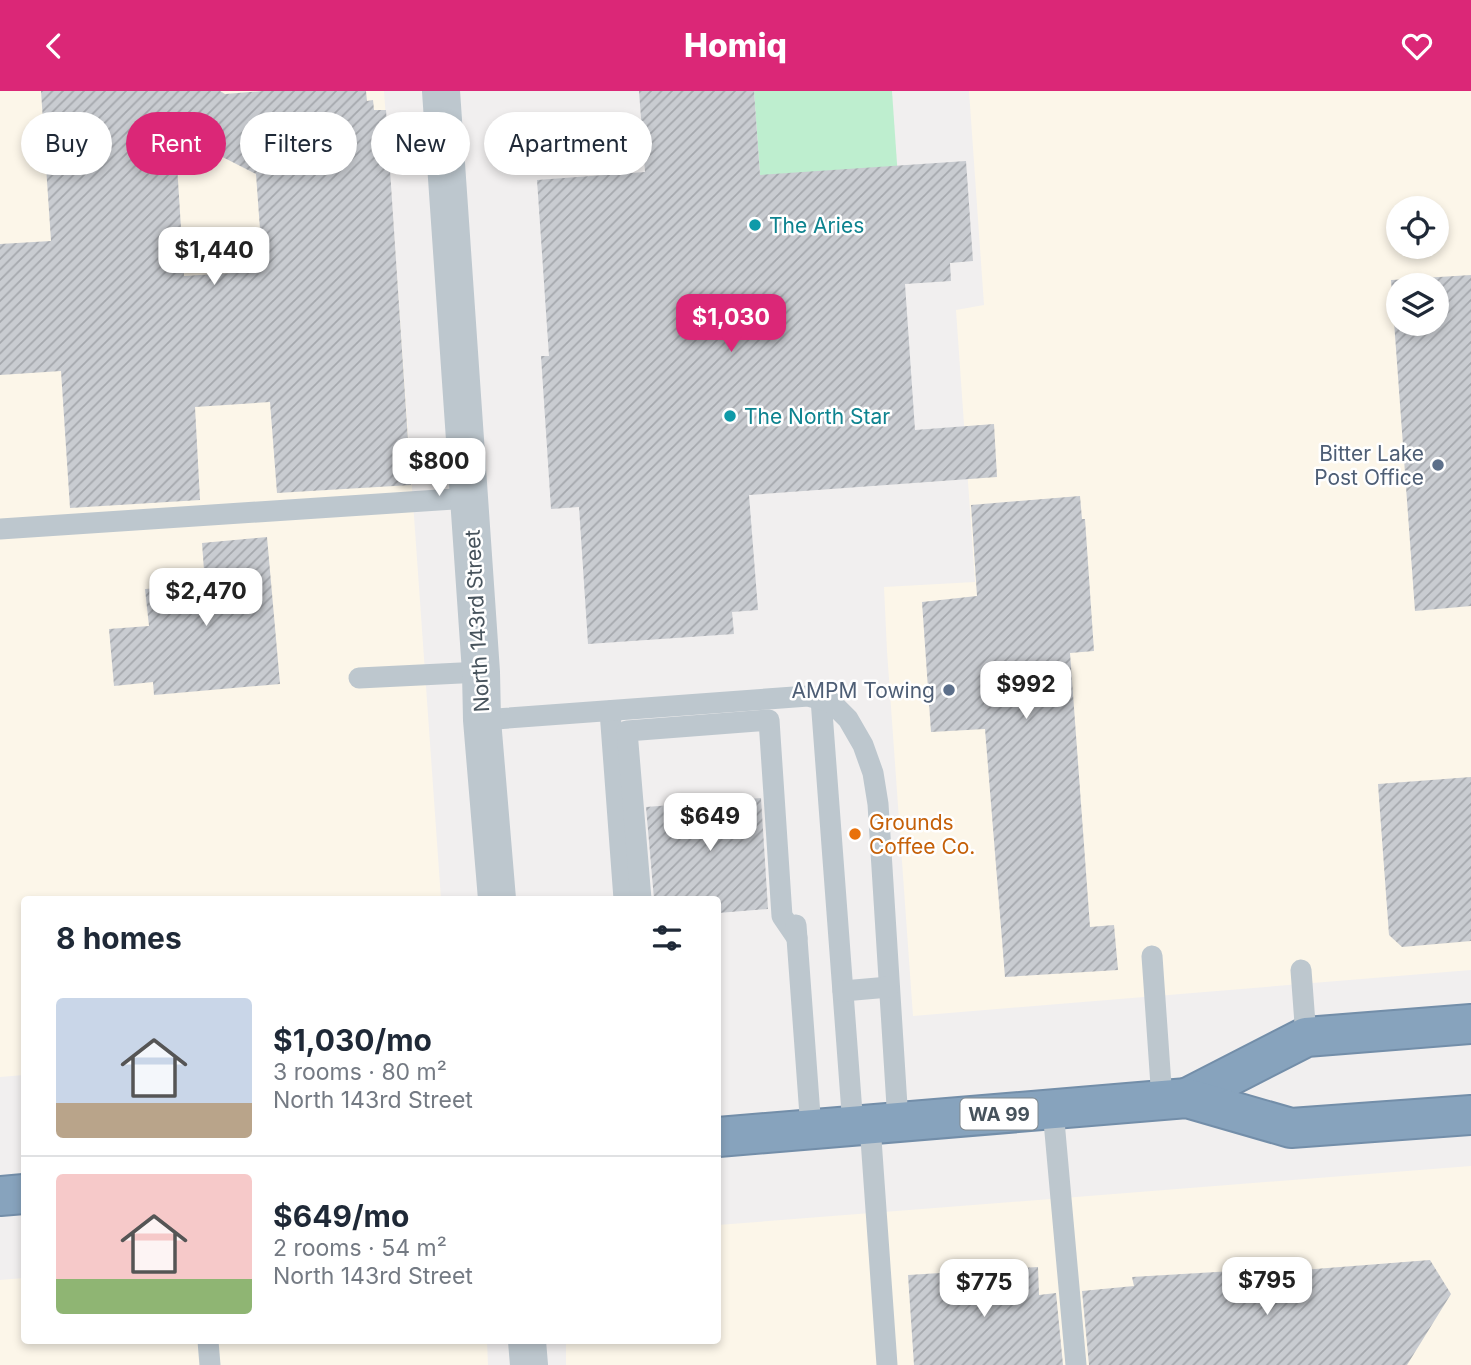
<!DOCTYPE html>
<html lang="en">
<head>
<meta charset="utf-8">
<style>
  body { margin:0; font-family:Inter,sans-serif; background:#f6f6f7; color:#1f2937; height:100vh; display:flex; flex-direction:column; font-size:26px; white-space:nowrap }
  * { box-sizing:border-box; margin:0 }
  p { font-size:23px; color:#747a83 }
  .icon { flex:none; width:38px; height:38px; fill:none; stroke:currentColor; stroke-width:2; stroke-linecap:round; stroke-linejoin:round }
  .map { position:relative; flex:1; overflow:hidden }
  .panel { position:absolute; left:21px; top:805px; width:700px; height:448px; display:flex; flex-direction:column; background:#fff; border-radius:7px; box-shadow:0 4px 10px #0003 }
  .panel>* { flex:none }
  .top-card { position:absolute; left:21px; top:21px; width:700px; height:63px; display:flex; gap:14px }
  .tools { position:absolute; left:1386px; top:105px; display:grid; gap:14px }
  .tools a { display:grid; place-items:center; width:63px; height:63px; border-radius:50%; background:#fff; box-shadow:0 4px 10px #0003; font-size:35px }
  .price { position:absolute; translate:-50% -60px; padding:0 16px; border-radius:14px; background:#fff; color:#222; font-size:23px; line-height:46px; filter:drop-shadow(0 2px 4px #0008) }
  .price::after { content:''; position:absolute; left:50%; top:42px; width:21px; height:16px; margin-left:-10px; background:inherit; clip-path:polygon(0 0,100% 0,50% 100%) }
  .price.on { background:#db2777; color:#fff }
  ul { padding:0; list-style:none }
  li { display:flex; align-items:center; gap:21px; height:175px; padding:0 35px }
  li+li { border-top:2px solid #e0e1e3 }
  li span { display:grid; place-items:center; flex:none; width:196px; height:140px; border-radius:7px; color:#555 }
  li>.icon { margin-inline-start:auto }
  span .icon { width:84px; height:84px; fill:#fffc; stroke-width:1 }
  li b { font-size:30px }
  h2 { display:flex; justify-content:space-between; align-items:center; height:84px; padding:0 35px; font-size:30px }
  .pill { padding:0 24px; border-radius:32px; background:#fff; box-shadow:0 4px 10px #0003; font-size:24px; line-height:63px }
  .pill.on { background:#db2777; color:#fff }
  header { display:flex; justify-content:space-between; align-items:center; height:91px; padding:0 35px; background:#db2777; color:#fff; font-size:32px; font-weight:800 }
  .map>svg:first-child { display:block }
  .commercial { fill:#fcf6e9; fill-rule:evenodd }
  .green { fill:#beeecf }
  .building { fill:url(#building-hatch); fill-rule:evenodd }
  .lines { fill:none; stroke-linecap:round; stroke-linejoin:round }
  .highway-casing { stroke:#738ea9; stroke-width:42 }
  .lane { stroke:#bdc7ce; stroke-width:21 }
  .street { stroke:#bdc7ce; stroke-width:38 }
  .highway { stroke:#87a3bd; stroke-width:38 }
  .culture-dot { fill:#0f9aa8; stroke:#fff; stroke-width:2.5 }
  .service-dot { fill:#5c6f8a; stroke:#fff; stroke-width:2.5 }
  .food-dot { fill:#e8710a; stroke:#fff; stroke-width:2.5 }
  .labels { text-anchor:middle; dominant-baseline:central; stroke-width:5; stroke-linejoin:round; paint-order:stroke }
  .shield { fill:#fff; stroke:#7e878d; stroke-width:2 }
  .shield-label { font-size:19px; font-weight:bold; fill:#47535c }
  .culture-label { font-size:21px; fill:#0d838f; stroke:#fff; text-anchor:start }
  .service-label { font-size:21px; fill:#4e5e75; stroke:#fff; text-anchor:end }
  .street-label { font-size:21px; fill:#47535c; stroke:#fff }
  .food-label { font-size:21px; fill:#c56008; stroke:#fff; text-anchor:start }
</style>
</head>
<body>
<header><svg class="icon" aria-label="back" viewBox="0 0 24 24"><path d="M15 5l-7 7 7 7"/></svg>Homiq<svg class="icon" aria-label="heart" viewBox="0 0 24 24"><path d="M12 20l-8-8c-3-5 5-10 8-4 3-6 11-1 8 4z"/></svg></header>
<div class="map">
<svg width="1471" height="1274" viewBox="0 0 1471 1274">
  <defs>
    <pattern id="building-hatch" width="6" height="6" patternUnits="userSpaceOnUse" patternTransform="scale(1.75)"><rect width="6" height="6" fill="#c9ccd1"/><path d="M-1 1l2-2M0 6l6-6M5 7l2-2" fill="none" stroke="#a5a8ad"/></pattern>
  </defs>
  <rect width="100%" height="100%" fill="#f1efef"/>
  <g class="commercial">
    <polygon points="0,0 384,0 441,808 24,808 24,984 0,986"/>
    <path d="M969 0H1471V879L913 925 887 560 884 496 975 491 956 219 984 214ZM1398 117H1437V156H1398ZM1398 194H1437V233H1398Z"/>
    <polygon points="1471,1075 1471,1274 566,1274 566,1250 718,1250 718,1134"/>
    <polygon points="24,1187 24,1250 487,1250 488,1274 0,1274 0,1189"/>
  </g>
  <polygon class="green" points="754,0 892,0 898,87 761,97"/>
  <g class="building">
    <path d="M41 0H220L225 3 263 0H366L367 10 373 9 374 19H386L411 394 277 402 270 311 195 316 200 409 70 417 61 280 0 284V153L51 150ZM175 42 256 83 263 180 184 185Z"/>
    <polygon points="639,0 754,0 760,84 966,70 973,170 950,172 951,190 905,193 915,339 994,333 997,386 749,404 758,519 732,521 734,543 588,553 579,416 551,418 541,265 549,265 537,89 645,81"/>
    <path d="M1471 184V515L1415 520 1391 189ZM1398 194H1437V233H1398Z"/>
    <polygon points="1080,405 1082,428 1085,428 1094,560 1070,562 1090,836 1114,834 1118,879 1005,886 985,638 931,641 922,511 977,505 971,414"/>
    <polygon points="267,446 280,593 154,604 153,591 114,595 109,538 149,535 145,498 205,493 202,452"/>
    <polygon points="1471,686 1471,850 1402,856 1389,844 1378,693"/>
    <polygon points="761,707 768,818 718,822 718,808 654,808 646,716"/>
    <polygon points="1430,1169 1451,1203 1407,1274 1089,1274 1082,1200 1134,1195 1132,1186 1250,1179 1251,1183"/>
    <polygon points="1038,1176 1039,1204 1056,1202 1063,1274 914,1274 908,1184"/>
  </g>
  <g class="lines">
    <defs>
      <g id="highway">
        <polyline points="1187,1007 1306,946 1471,933"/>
        <polyline points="718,1046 1187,1007 1291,1037 1471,1024"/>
        <polyline points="0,1105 24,1103"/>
      </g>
    </defs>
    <use href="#highway" class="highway-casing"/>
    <g class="lane">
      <polyline points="0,438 469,407"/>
      <polyline points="359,587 481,581"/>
      <polyline points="821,608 853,1035"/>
      <polyline points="610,620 624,808"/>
      <polyline points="482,629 808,605 831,611 848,628 863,654 873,682 878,713 898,1031"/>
      <polyline points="641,808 627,640 769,629 782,825 797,847"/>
      <polyline points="796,834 811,1038"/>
      <polyline points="1152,865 1162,1009"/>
      <polyline points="1301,879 1306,946"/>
      <polyline points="843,900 889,896"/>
      <polyline points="1053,1019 1076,1274"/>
      <polyline points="870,1034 887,1274"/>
      <polyline points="208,1250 210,1274"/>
    </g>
    <g class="street">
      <polyline points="441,0 481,581 482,629 497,808"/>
      <polyline points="527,1250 529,1274"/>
    </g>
    <use href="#highway" class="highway"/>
  </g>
  <g class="culture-dot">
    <circle cx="755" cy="134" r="7"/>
    <circle cx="730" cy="325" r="7"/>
  </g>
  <g class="service-dot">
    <circle cx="1438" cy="374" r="7"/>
    <circle cx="949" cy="599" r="7"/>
  </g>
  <circle class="food-dot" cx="855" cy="743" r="7"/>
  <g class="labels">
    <rect class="shield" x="960.5" y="1007.5" width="77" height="31" rx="5"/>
    <g class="shield-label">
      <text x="999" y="1023">WA 99</text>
    </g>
    <g class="culture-label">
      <text x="769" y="134">The Aries</text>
      <text x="744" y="325">The North Star</text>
    </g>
    <g class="service-label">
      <text x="1424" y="362">Bitter Lake<tspan x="1424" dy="24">Post Office</tspan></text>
      <text x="935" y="599">AMPM Towing</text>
    </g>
    <g class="street-label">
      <text transform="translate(477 530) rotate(-93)">North 143rd Street</text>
    </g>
    <g class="food-label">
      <text x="869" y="731">Grounds<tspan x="869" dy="24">Coffee Co.</tspan></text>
    </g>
  </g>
</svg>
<div class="tools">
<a><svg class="icon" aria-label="locate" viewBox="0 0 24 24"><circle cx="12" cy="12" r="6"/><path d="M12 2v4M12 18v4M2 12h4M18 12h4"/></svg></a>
<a><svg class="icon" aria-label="layers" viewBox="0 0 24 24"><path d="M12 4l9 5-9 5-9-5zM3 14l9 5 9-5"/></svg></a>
</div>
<b class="price" style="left:214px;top:196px">$1,440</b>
<b class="price on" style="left:731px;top:263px">$1,030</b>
<b class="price" style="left:439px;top:407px">$800</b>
<b class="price" style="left:206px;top:537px">$2,470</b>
<b class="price" style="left:1026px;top:630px">$992</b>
<b class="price" style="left:710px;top:762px">$649</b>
<b class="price" style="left:1267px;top:1226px">$795</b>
<b class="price" style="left:984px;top:1228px">$775</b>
<div class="top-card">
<a class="pill">Buy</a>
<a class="pill on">Rent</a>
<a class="pill">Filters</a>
<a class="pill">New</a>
<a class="pill">Apartment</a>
</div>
<section class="panel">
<h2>8 homes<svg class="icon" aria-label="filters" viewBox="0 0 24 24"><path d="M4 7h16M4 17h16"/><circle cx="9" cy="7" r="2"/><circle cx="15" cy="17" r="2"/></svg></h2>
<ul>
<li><span style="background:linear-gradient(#c9d6e8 75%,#b9a48a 0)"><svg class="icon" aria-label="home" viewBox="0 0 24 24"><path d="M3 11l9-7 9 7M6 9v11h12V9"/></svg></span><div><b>$1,030/mo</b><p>3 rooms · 80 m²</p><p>North 143rd Street</p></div></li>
<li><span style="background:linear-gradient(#f6c9c9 75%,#8fb573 0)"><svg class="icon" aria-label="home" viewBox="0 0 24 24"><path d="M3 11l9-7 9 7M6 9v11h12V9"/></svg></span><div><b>$649/mo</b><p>2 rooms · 54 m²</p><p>North 143rd Street</p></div></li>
</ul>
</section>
</div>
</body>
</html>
